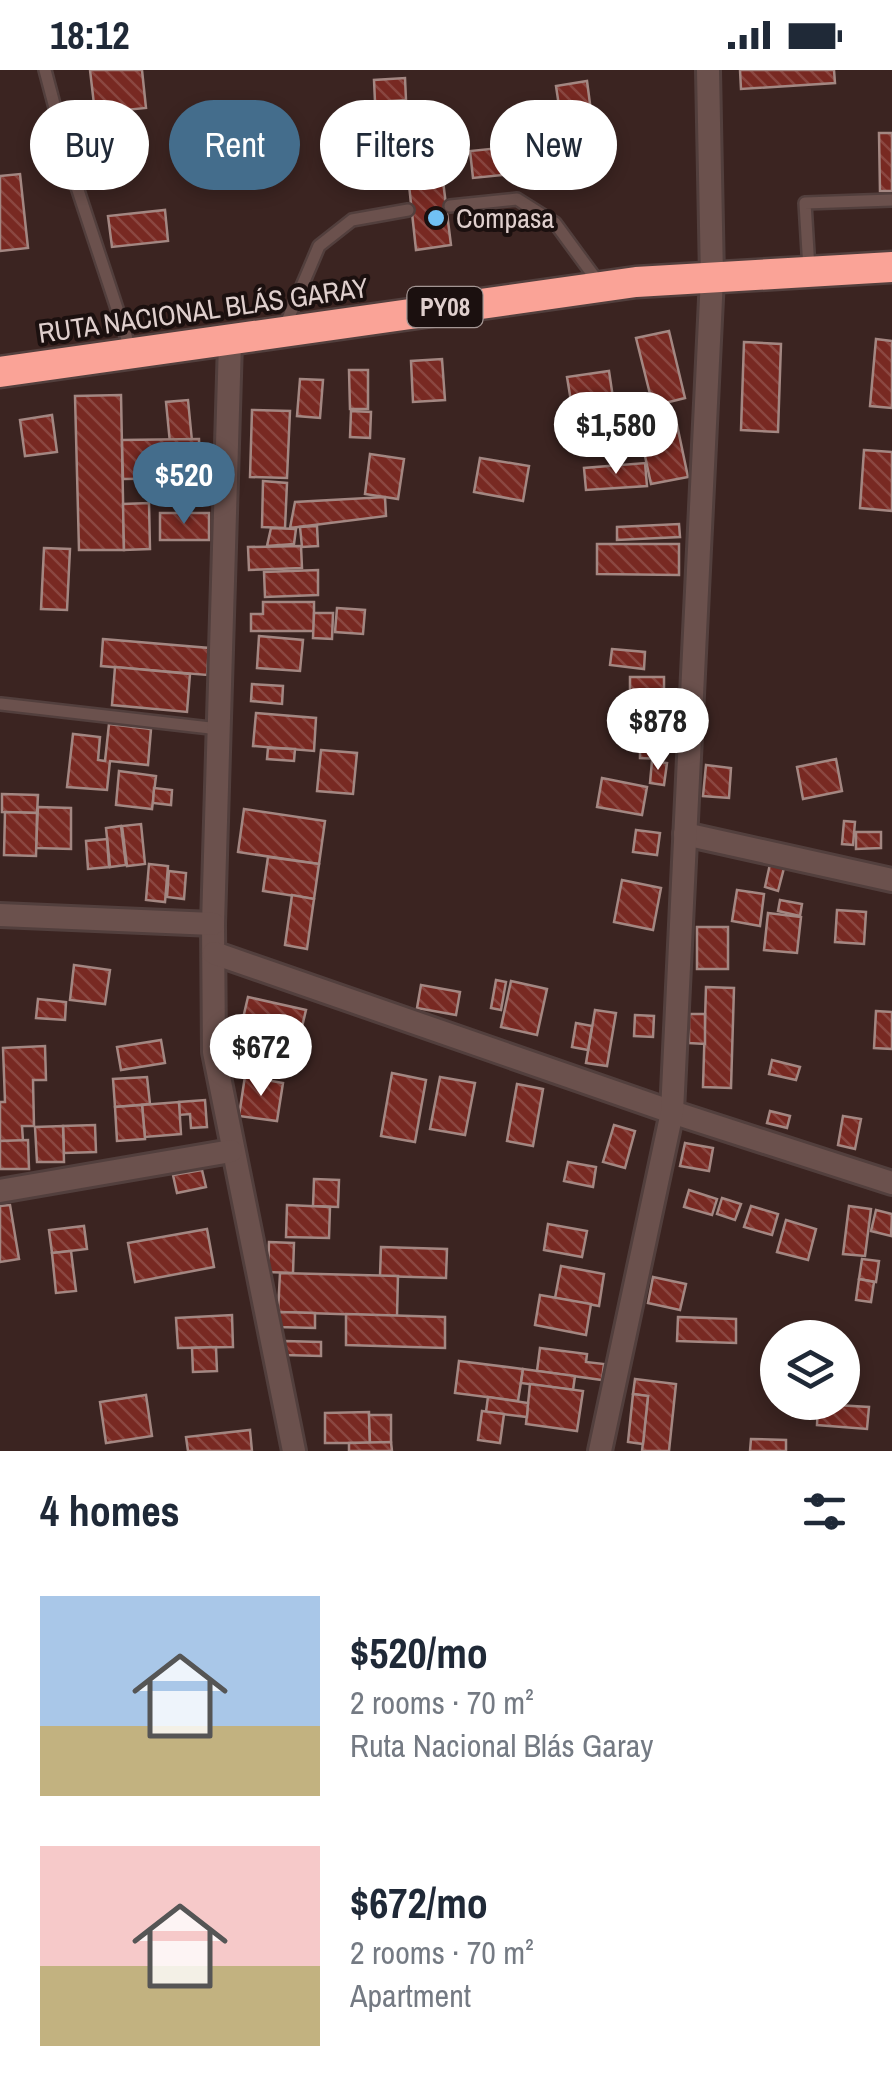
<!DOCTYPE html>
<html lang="en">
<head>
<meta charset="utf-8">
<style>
  body { margin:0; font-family:"Archivo Narrow",sans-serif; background:#f6f6f7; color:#1f2937; height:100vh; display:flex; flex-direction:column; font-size:38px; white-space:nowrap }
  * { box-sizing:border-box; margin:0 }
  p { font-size:32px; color:#747a83 }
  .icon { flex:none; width:55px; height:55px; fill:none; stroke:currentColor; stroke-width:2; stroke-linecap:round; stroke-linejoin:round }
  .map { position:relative; height:1381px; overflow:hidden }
  .sheet { display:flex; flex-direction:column; background:#fff; flex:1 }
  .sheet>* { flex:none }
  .guide { position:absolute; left:30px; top:30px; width:832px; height:90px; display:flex; gap:20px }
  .buttons { position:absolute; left:760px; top:1250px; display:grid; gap:20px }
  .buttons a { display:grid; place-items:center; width:100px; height:100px; border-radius:50%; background:#fff; box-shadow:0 5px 15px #0003; font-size:50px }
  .price { position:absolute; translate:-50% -85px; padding:0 22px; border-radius:35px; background:#fff; color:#222; font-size:32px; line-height:65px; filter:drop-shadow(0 2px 5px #0008) }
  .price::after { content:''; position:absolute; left:50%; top:60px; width:30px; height:22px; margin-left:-15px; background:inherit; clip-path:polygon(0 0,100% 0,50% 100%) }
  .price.on { background:#446d8c; color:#fff }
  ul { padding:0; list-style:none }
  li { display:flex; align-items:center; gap:30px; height:250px; padding:0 40px }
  li span { display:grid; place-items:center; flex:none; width:280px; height:200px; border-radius:0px; color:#555 }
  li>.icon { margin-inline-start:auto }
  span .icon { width:120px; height:120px; fill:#fffc; stroke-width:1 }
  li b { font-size:42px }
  h2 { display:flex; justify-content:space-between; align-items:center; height:120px; padding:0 40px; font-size:42px }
  .pill { padding:0 35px; border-radius:45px; background:#fff; box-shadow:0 5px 15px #0003; font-size:35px; line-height:90px }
  .pill.on { background:#446d8c; color:#fff }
  .status { display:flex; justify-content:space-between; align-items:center; height:70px; padding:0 50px; background:#fff; direction:ltr }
  .status svg { height:28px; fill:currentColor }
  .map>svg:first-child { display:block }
  .building { fill:url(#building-back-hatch); stroke:#a38782; stroke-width:2.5 }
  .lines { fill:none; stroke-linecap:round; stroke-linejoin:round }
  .lane-casing { stroke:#523f3d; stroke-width:16 }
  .street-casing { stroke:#523f3d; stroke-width:28 }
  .highway-casing { stroke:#523f3d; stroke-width:35 }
  .lane { stroke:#6b514d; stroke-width:11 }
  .street { stroke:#6b514d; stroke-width:22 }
  .highway { stroke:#faa397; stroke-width:30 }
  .poi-dot { fill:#71c1f4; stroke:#1b100f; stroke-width:4 }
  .labels { text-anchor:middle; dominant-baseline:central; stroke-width:8; stroke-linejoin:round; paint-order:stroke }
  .shield { fill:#1b100f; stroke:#a49694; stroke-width:2.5 }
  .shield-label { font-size:25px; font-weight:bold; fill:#dfcfcd }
  .poi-label { font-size:28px; fill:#dfcfcd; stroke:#1b100f; text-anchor:start }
  .street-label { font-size:28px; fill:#dfcfcd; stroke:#1b100f }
</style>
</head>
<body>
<div class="status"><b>18:12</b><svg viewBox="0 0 49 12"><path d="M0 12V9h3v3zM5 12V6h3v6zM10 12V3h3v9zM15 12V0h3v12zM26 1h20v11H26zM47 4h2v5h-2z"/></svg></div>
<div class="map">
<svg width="892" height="1381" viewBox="0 0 892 1381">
  <defs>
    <pattern id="building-back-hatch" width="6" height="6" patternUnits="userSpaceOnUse" patternTransform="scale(2.5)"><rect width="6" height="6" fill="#782922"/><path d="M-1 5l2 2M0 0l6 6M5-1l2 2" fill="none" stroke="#8b4741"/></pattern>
  </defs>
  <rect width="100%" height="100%" fill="#3b2421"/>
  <g class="building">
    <polygon points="90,0 142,0 146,38 95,43"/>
    <polygon points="740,0 834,0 835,13 741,19"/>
    <polygon points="405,8 406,30 375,32 374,10"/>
    <polygon points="587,11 595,72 565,76 556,16"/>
    <polygon points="879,63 892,63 892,121 880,121"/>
    <polygon points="519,76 522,103 473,108 470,81"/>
    <polygon points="446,82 448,108 374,115 371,92"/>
    <polygon points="20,104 28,178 0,181 0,106"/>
    <polygon points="443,111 451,175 416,180 409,115"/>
    <polygon points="165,140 168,171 112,177 108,146"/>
    <polygon points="669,261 685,328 653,336 636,268"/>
    <polygon points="876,269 892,271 892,338 870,336"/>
    <polygon points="744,272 781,274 778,362 741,360"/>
    <polygon points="442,289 445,330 413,332 411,291"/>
    <polygon points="349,300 368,300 368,339 350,339"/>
    <polygon points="609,301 619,368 578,374 567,307"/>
    <polygon points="300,309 323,310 320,348 297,346"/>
    <polygon points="121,325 124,480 79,480 75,326"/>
    <polygon points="188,330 192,371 170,373 166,332"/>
    <polygon points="252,340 290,341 287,408 250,407"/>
    <polygon points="351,341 371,342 370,368 350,367"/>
    <polygon points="52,345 57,382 25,386 20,350"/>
    <polygon points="676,350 688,407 651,414 639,358"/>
    <polygon points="199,369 200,408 123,409 122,370"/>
    <polygon points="864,380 892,382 892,441 860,438"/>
    <polygon points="370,384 404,389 398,429 365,424"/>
    <polygon points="480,388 529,396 523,431 474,422"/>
    <polygon points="645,393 647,416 586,420 584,398"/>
    <polygon points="263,411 287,413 285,458 262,457"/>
    <polygon points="385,427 386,446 290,458 295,432"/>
    <polygon points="149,433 150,479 124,480 123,434"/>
    <rect x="160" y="443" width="49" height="27"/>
    <polygon points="679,454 680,467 617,470 617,457"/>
    <polygon points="317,456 318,476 302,477 300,457"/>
    <polygon points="271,458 296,459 294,474 267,476"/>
    <polygon points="597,474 679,474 679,505 597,504"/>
    <polygon points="301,476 302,498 249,500 248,477"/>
    <polygon points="44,478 70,479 67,540 41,539"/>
    <polygon points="318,500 318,525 265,527 264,502"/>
    <polygon points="263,532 314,532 314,561 251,561 251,544 263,544"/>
    <polygon points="337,538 365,540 363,564 335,562"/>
    <polygon points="314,543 333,543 332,569 313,568"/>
    <polygon points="259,566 303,570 300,601 257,598"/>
    <polygon points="103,569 209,578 207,605 101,596"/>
    <polygon points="612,579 645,582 644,599 610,595"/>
    <polygon points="115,597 190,604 187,642 112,635"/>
    <rect x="630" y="607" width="34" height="25"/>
    <polygon points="252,614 283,616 282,634 251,631"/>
    <polygon points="615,634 640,636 638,658 613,656"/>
    <polygon points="256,643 316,648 314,681 253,676"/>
    <polygon points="109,654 151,659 148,695 110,691 107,720 67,717 73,664 100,667 98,690 105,691"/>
    <polygon points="640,666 663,666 663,689 640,688"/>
    <polygon points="268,678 295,679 294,691 267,689"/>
    <polygon points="321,680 357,683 353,724 317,721"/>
    <polygon points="836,689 842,721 803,729 797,697"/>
    <polygon points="652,691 667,693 664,715 650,713"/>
    <polygon points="706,695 731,698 729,728 703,726"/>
    <polygon points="119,701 156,706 152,739 116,735"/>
    <polygon points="602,708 647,717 642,745 597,737"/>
    <polygon points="154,718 172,720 171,735 153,733"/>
    <polygon points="2,724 38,725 37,743 2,742"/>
    <polygon points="38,737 71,738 71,779 36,778"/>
    <polygon points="244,739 325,751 319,794 238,782"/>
    <polygon points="5,742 37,743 36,786 4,785"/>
    <polygon points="844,751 855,752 853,775 842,774"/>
    <polygon points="141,754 145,794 127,796 122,756"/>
    <polygon points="121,756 126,795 110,797 106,758"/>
    <polygon points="636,760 660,763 657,785 633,782"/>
    <polygon points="856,762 881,762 881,778 856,779"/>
    <polygon points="107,769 109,797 88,799 86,771"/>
    <polygon points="268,787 319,794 314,829 263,821"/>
    <polygon points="149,794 168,796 165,832 146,830"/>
    <polygon points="770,794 784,798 778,821 765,817"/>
    <polygon points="169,801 186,803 184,829 167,827"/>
    <polygon points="622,810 661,818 653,860 614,852"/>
    <polygon points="737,820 764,824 760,856 732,851"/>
    <polygon points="292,825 314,829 307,879 285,875"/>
    <polygon points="780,830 802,834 800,846 778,841"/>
    <polygon points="837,840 866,842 864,874 835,872"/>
    <polygon points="768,843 801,847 797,883 764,880"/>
    <rect x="697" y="857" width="31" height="42"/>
    <polygon points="74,895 110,900 105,934 70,930"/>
    <polygon points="496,910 506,912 501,940 491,938"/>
    <polygon points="511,911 547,919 537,965 501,957"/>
    <polygon points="421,915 460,922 456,945 417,938"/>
    <polygon points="706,917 734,918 731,1018 703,1017"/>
    <polygon points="248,927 306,940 296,982 265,975 260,998 233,991"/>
    <polygon points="38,929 66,932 65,950 36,948"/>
    <polygon points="595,940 616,943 607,996 586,993"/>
    <polygon points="876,941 892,942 892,979 874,978"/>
    <polygon points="689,944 705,944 705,974 689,973"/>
    <polygon points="635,945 654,946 653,967 634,966"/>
    <polygon points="576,953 592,956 588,980 572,977"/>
    <polygon points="161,970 165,993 121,1000 117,977"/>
    <polygon points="45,976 46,1010 33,1010 34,1056 22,1056 23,1071 0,1071 0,1032 5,1032 3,978"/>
    <polygon points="772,990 800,997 796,1010 769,1004"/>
    <polygon points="392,1003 426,1010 415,1072 381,1066"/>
    <polygon points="245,1006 283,1013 277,1051 239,1046"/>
    <polygon points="147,1007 150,1034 115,1037 113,1009"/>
    <polygon points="440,1007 475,1013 465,1065 430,1059"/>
    <polygon points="517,1014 543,1019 533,1076 507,1071"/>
    <polygon points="205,1030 207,1057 191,1058 190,1044 179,1045 179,1032"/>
    <polygon points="179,1032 181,1064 145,1067 142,1035"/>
    <polygon points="142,1035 145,1069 117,1071 115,1037"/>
    <polygon points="770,1041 790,1046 787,1058 767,1053"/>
    <polygon points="843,1046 861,1049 855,1079 838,1075"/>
    <polygon points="95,1055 96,1082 64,1083 63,1056"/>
    <polygon points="614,1055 635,1061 625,1098 603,1092"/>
    <polygon points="63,1056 64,1092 37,1092 35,1057"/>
    <polygon points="28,1070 29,1099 0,1099 0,1071"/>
    <polygon points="685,1073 713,1078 709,1101 680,1096"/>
    <polygon points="568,1092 596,1097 593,1117 564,1111"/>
    <polygon points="202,1100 206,1117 177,1123 173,1105"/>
    <polygon points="314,1109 339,1110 338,1137 313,1136"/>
    <polygon points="689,1120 717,1129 712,1145 684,1137"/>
    <polygon points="722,1128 741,1134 735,1150 717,1144"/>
    <polygon points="10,1135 19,1189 0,1192 0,1136"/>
    <polygon points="287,1135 330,1137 329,1168 286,1167"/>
    <polygon points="751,1136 778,1144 772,1165 744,1157"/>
    <polygon points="849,1136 871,1139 865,1186 843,1184"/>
    <polygon points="876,1140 892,1144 891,1166 871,1161"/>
    <polygon points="786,1150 816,1159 808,1190 777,1182"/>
    <polygon points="548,1154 587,1161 582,1187 544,1180"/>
    <polygon points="84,1156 87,1179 52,1183 49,1160"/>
    <polygon points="207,1159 214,1197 135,1212 128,1173"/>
    <polygon points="269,1172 294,1173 293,1203 268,1202"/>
    <polygon points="381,1177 447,1179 446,1208 380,1206"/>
    <polygon points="71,1181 76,1221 56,1223 52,1183"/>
    <polygon points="862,1189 879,1191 876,1212 859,1209"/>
    <polygon points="561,1196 604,1204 599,1236 555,1228"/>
    <polygon points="280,1203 398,1206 397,1246 278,1242"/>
    <polygon points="653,1207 686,1214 680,1240 648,1233"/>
    <polygon points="859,1209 874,1212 871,1232 856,1230"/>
    <polygon points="540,1225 591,1234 586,1265 535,1255"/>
    <polygon points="278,1242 315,1243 315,1258 278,1257"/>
    <polygon points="346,1244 445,1247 445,1278 346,1275"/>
    <polygon points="232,1245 233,1277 178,1278 176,1248"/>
    <polygon points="678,1247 736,1249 736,1273 677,1271"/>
    <polygon points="284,1271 321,1272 321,1286 284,1285"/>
    <polygon points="216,1277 217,1301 193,1302 192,1278"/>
    <polygon points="540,1278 587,1284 586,1292 604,1294 602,1310 537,1301"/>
    <polygon points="459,1291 523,1299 518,1331 455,1323"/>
    <polygon points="523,1299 575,1306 573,1320 521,1313"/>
    <polygon points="635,1309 676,1314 669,1381 642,1381 648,1326 633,1324"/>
    <polygon points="530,1314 583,1321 577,1361 526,1354"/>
    <polygon points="633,1324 648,1326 643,1374 628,1372"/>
    <polygon points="146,1325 152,1366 106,1373 100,1332"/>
    <polygon points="488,1327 528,1333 527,1347 486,1342"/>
    <polygon points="818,1334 869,1337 867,1359 817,1355"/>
    <polygon points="482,1341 504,1344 500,1373 478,1370"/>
    <polygon points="369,1342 370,1373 325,1373 325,1343"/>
    <polygon points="369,1345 391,1345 391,1372 370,1373"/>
    <polygon points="250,1360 252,1381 188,1381 186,1367"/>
    <polygon points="751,1369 786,1370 786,1381 750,1381"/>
    <polygon points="391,1372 392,1381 349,1381 349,1373"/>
  </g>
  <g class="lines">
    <defs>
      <g id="lane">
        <polyline points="45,0 72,102 131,281"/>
        <polyline points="450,136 517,129 555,153 599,213"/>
        <polyline points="809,199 805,133 892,130"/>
        <polyline points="285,256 319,176 352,150 408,140"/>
        <polyline points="1,634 219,659"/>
      </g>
      <g id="street">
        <polyline points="230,272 213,854 214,982 294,1381"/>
        <polyline points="685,764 892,810"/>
        <polyline points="0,845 213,854"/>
        <polyline points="214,883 672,1042 892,1113"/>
        <polyline points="0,1121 231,1081"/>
        <polyline points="600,1381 672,1042 712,208 708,0"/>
      </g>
      <polyline id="highway" points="0,302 636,212 892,197"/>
    </defs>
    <use href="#lane" class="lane-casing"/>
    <use href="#street" class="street-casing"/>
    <use href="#highway" class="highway-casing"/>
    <use href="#lane" class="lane"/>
    <use href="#street" class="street"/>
    <use href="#highway" class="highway"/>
  </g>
  <circle class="poi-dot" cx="436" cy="148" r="10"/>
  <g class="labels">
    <rect class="shield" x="407.5" y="217" width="75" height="40" rx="8"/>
    <g class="shield-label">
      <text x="445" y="237">PY08</text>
    </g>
    <g class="poi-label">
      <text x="456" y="148">Compasa</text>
    </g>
    <g class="street-label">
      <text transform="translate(203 240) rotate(-8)">RUTA NACIONAL BLÁS GARAY</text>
    </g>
  </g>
</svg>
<div class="buttons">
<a><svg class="icon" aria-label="layers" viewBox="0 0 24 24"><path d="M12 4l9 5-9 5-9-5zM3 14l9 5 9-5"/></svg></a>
</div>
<b class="price" style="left:616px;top:407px">$1,580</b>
<b class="price on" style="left:184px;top:457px">$520</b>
<b class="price" style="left:658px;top:703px">$878</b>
<b class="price" style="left:261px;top:1029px">$672</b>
<div class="guide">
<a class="pill">Buy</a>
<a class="pill on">Rent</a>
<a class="pill">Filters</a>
<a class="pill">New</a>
</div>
</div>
<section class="sheet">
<h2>4 homes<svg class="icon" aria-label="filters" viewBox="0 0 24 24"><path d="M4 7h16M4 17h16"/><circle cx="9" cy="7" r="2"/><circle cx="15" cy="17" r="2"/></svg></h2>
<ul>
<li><span style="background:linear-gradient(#a9c7e8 65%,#c2b280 0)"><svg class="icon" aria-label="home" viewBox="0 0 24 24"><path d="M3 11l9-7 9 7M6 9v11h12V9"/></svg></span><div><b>$520/mo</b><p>2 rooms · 70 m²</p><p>Ruta Nacional Blás Garay</p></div></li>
<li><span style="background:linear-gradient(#f6c9c9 60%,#c2b280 0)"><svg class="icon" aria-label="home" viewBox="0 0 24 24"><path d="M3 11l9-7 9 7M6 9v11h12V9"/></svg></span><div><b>$672/mo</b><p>2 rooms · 70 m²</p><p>Apartment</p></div></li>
</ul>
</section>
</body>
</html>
